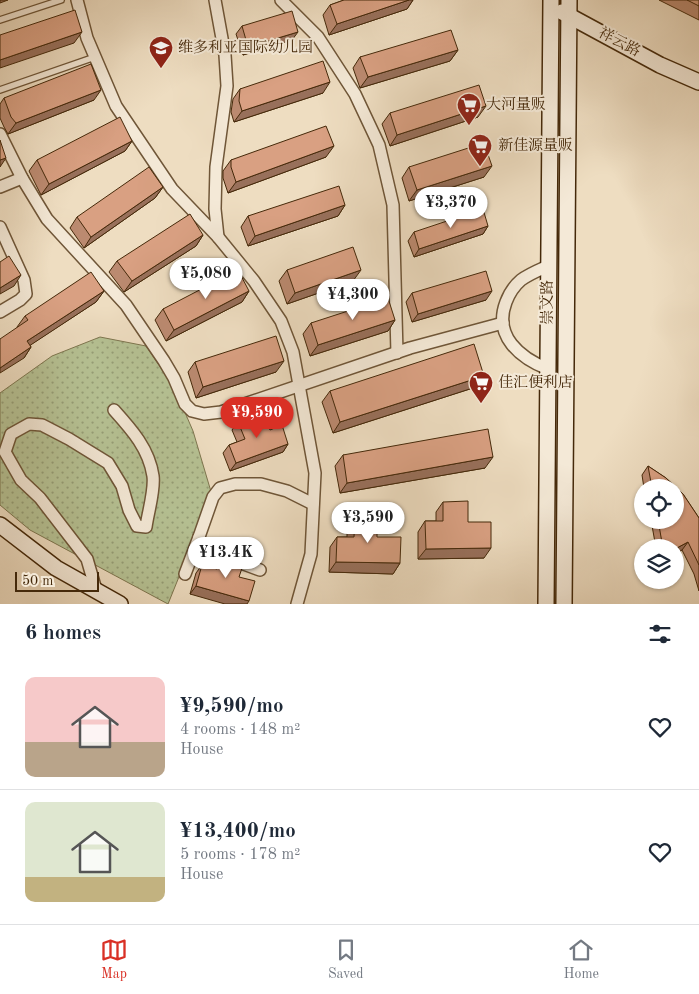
<!DOCTYPE html>
<html lang="en">
<head>
<meta charset="utf-8">
<style>
  body { margin:0; font-family:"Old Standard TT","Noto Serif SC",serif; background:#f6f6f7; color:#1f2937; height:100vh; display:flex; flex-direction:column; font-size:19px; white-space:nowrap }
  * { box-sizing:border-box; margin:0 }
  p { font-size:16px; color:#747a83 }
  .icon { flex:none; width:28px; height:28px; fill:none; stroke:currentColor; stroke-width:2; stroke-linecap:round; stroke-linejoin:round }
  .map { position:relative; height:604px; overflow:hidden }
  .sheet { display:flex; flex-direction:column; background:#fff; flex:1 }
  .sheet>* { flex:none }
  .controls { position:absolute; left:634px; top:479px; display:grid; gap:10px }
  .controls a { display:grid; place-items:center; width:50px; height:50px; border-radius:50%; background:#fff; box-shadow:0 1px 4px #0004; font-size:25px }
  .scale { position:absolute; left:15px; bottom:12px; width:84px; box-sizing:border-box; padding-left:5px; border:2px solid #45290a; border-top:0; font-size:14px; line-height:18px; white-space:nowrap; color:#45290a; -webkit-text-stroke:4px #f4e9d7; paint-order:stroke }
  .price { position:absolute; translate:-50% -42px; padding:0 11px; border-radius:18px; background:#fff; color:#222; font-size:16px; line-height:32px; filter:drop-shadow(0 1px 2px #0008) }
  .price::after { content:''; position:absolute; left:50%; top:30px; width:15px; height:11px; margin-left:-8px; background:inherit; clip-path:polygon(0 0,100% 0,50% 100%) }
  .price.active { background:#d93025; color:#fff }
  ul { padding:0; list-style:none }
  li { display:flex; align-items:center; gap:15px; height:125px; padding:0 25px }
  li+li { border-top:1px solid #e0e1e3 }
  li span { display:grid; place-items:center; flex:none; width:140px; height:100px; border-radius:10px; color:#555 }
  li>.icon { margin-inline-start:auto }
  span .icon { width:60px; height:60px; fill:#fffc; stroke-width:1 }
  li b { font-size:21px }
  h2 { display:flex; justify-content:space-between; align-items:center; height:60px; padding:0 25px; font-size:21px }
  .menu { display:flex; justify-content:space-around; align-items:center; height:70px; border-top:1px solid #e0e1e3; background:#fff; font-size:14px; color:#747a83 }
  .menu a { display:grid; justify-items:center; gap:2px }
  .menu .active { color:#d93025 }
  .map>svg:first-child { display:block }
  .park { fill:url(#park-dots); stroke:#7e764f }
  .lines { fill:none; stroke-linecap:round; stroke-linejoin:round }
  .lane-casing { stroke:#6f5638; stroke-width:8 }
  .street-casing { stroke:#6f5638; stroke-width:14 }
  .secondary-casing { stroke:#45290a; stroke-width:18 }
  .lane { stroke:#f4e9d7; stroke-width:5.5 }
  .street { stroke:#f4e9d7; stroke-width:11 }
  .secondary { stroke:#f4e9d7; stroke-width:15 }
  .wall { fill:#bb8a70; stroke:#45290a }
  .shaded-wall { fill:#98705b; stroke:#45290a }
  .building { fill:#d9a082; stroke:#45290a }
  .labels { text-anchor:middle; dominant-baseline:central; stroke-width:4; stroke-linejoin:round; paint-order:stroke }
  .street-label { font-size:15px; fill:#45290a; stroke:#f4e9d7 }
  .poi-label { font-size:15px; fill:#45290a; stroke:#f4e9d7; text-anchor:start }
</style>
</head>
<body>
<div class="map">
<svg width="699" height="604" viewBox="0 0 699 604">
  <defs>
    <pattern id="park-dots" width="8" height="8" patternUnits="userSpaceOnUse" patternTransform="scale(1.25)"><rect width="8" height="8" fill="#b6c294"/><path d="M2 2h.1M6 6h.1" fill="none" stroke="#969e77" stroke-width="1.8" stroke-linecap="round"/></pattern>
  </defs>
  <rect width="100%" height="100%" fill="#eeddc1"/>
  <filter id="stains"><feTurbulence type="fractalNoise" baseFrequency=".004" numOctaves="4"/><feColorMatrix values="0 0 0 0 .2 0 0 0 0 .09 0 0 0 0 .02 0 0 0 .5 -.17"/></filter>
  <radialGradient id="worn" r=".72"><stop offset=".6" stop-color="#630" stop-opacity="0"/><stop offset="1" stop-color="#630" stop-opacity=".3"/></radialGradient>
  <polygon class="park" points="100,337 146,346 174,387 193,431 212,495 168,604 30,530 0,505 0,393 52,356"/>
  <g class="lines">
    <defs>
      <g id="lane">
        <polyline points="0,20 61,0"/>
        <polyline points="0,90 95,57"/>
      </g>
      <g id="street">
        <polyline points="77,0 87,38 116,106 172,189 218,237 254,281 281,321 293,352 315,473 311,554 297,604"/>
        <polyline points="215,0 225,55 227,86 216,167 215,209 218,237"/>
        <polyline points="281,0 318,37 355,94 379,145 393,205 397,353"/>
        <polyline points="0,134 22,178 47,219 126,305 164,361 174,378 185,404 192,411 204,414 221,412 410,348 503,323"/>
        <polyline points="0,187 22,178"/>
        <polyline points="0,227 24,280 26,294 20,300 0,312"/>
        <path d="M548 369C520 358 493 336 506 302 509 294 514 286 521 280 529 274 539 270 548 266"/>
        <polyline points="260,570 201,548 199,537 213,497 220,488 235,484 261,484 287,491 313,504"/>
        <polyline points="185,574 199,537"/>
        <path d="M96 590 87 559 40 498 21 480 5 452 11 434 29 424 42 425 69 439 108 463 122 486 129 510 137 526 146 527C148 512 155 490 153 476 149 449 132 430 114 410"/>
      </g>
      <g id="secondary">
        <polyline points="562,12 660,65 699,82"/>
        <polyline points="0,525 56,568 120,604"/>
        <polyline points="546,604 551,0"/>
        <polyline points="564,604 569,0"/>
      </g>
    </defs>
    <use href="#lane" class="lane-casing"/>
    <use href="#street" class="street-casing"/>
    <use href="#secondary" class="secondary-casing"/>
    <use href="#lane" class="lane"/>
    <use href="#street" class="street"/>
    <use href="#secondary" class="secondary"/>
  </g>
  <g class="wall">
    <polygon points="344,0 413,0 407,9 329,35 323,15 330,5"/>
    <polygon points="659,0 699,0 699,20"/>
    <polygon points="242,26 292,40 243,55 236,34"/>
    <polygon points="458,50 450,61 360,88 353,68 360,57"/>
    <polygon points="240,89 323,93 234,122 231,112 233,99"/>
    <polygon points="4,98 94,100 8,134 4,127 0,118 0,104"/>
    <polygon points="390,113 478,117 390,146 382,124"/>
    <polygon points="132,141 125,151 41,195 29,171 37,160"/>
    <polygon points="326,157 228,193 223,178 223,171 231,160"/>
    <polygon points="409,167 484,177 409,201 402,178"/>
    <polygon points="163,187 155,198 84,248 70,228 77,217"/>
    <polygon points="345,205 338,216 248,246 241,227 248,216"/>
    <polygon points="488,226 483,234 414,257 408,241 414,232"/>
    <polygon points="203,235 196,246 124,292 109,272 117,261"/>
    <polygon points="287,270 353,281 287,304 279,281"/>
    <polygon points="104,291 96,302 30,345 31,347 24,358 17,327 25,316"/>
    <polygon points="249,291 242,302 166,341 155,320 163,309"/>
    <polygon points="412,293 486,300 412,322 406,302"/>
    <polygon points="395,320 388,331 310,356 303,334 311,323"/>
    <polygon points="195,362 276,372 196,398 188,372"/>
    <polygon points="484,376 476,387 333,433 322,402 330,391"/>
    <polygon points="238,422 270,430 288,444 283,452 230,471 223,453 229,445 237,442 232,430"/>
    <polygon points="343,455 485,468 340,493 335,466"/>
    <polygon points="648,466 666,478 683,494 699,518 699,591 694,574 682,550 675,554 675,548 656,548 651,520 675,520 675,488 644,488 642,475"/>
    <polygon points="443,502 468,522 484,558 418,559 418,532 425,521 436,521 436,512"/>
    <polygon points="355,514 377,537 400,563 393,574 329,572 330,547 337,537 347,537 347,525"/>
    <polygon points="221,554 239,577 190,594 196,573 202,565 214,568 215,562"/>
  </g>
  <g class="shaded-wall">
    <polygon points="0,0 8,0 0,3"/>
    <polygon points="409,0 413,0 407,9 329,35 337,24"/>
    <polygon points="82,32 74,43 0,68 0,60"/>
    <polygon points="298,32 292,40 243,55 248,47"/>
    <polygon points="458,50 450,61 360,88 368,77"/>
    <polygon points="330,82 323,93 234,122 242,111"/>
    <polygon points="101,90 94,100 8,134 16,123"/>
    <polygon points="486,106 478,117 390,146 397,135"/>
    <polygon points="132,141 125,151 41,195 49,184"/>
    <polygon points="334,146 326,157 228,193 236,182"/>
    <polygon points="6,158 0,167 0,160"/>
    <polygon points="492,166 484,177 409,201 417,190"/>
    <polygon points="163,187 155,198 84,248 91,237"/>
    <polygon points="345,205 338,216 248,246 255,236"/>
    <polygon points="488,226 483,234 414,257 419,249"/>
    <polygon points="203,235 196,246 124,292 132,281"/>
    <polygon points="361,270 353,281 287,304 295,293"/>
    <polygon points="21,275 14,286 0,294 0,288"/>
    <polygon points="104,291 96,302 20,352 27,341"/>
    <polygon points="249,291 242,302 166,341 174,330"/>
    <polygon points="492,291 486,300 412,322 418,314"/>
    <polygon points="395,320 388,331 310,356 318,345"/>
    <polygon points="31,347 24,358 0,373 0,368"/>
    <polygon points="284,361 276,372 196,398 203,387"/>
    <polygon points="484,376 476,387 333,433 340,422"/>
    <polygon points="288,444 283,452 230,471 236,463"/>
    <polygon points="493,457 485,468 340,493 347,483"/>
    <polygon points="688,542 682,550 675,554 675,549"/>
    <polygon points="491,548 484,558 418,559 426,549"/>
    <polygon points="336,562 400,563 393,574 329,572"/>
    <polygon points="196,586 249,601 247,604 225,604 190,594"/>
  </g>
  <g class="building">
    <polygon points="344,0 409,0 337,24 330,5"/>
    <polygon points="687,0 699,0 699,6"/>
    <polygon points="75,10 82,32 0,60 0,35"/>
    <polygon points="292,11 298,32 248,47 242,26"/>
    <polygon points="451,30 458,50 368,77 360,57"/>
    <polygon points="323,61 330,82 242,111 239,101 240,89"/>
    <polygon points="91,64 101,90 16,123 11,117 4,98"/>
    <polygon points="479,85 486,106 397,135 390,113"/>
    <polygon points="120,117 132,141 49,184 37,160"/>
    <polygon points="326,126 334,146 236,182 231,167 231,160"/>
    <polygon points="0,140 6,158 0,160"/>
    <polygon points="484,143 492,166 417,190 409,167"/>
    <polygon points="149,167 163,187 91,237 77,217"/>
    <polygon points="339,186 345,205 255,236 248,216"/>
    <polygon points="483,209 488,226 419,249 414,232"/>
    <polygon points="190,214 203,235 132,281 117,261"/>
    <polygon points="353,247 361,270 295,293 287,270"/>
    <polygon points="9,256 21,275 0,288 0,262"/>
    <polygon points="238,270 249,291 174,330 163,309"/>
    <polygon points="486,271 492,291 418,314 412,293"/>
    <polygon points="91,272 104,291 27,341 31,347 0,368 0,339 28,320 25,316"/>
    <polygon points="388,298 395,320 318,345 311,323"/>
    <polygon points="276,336 284,361 203,387 195,362"/>
    <polygon points="474,344 484,376 340,422 330,391"/>
    <polygon points="263,413 270,430 282,425 288,444 236,463 229,445 245,439 238,422"/>
    <polygon points="488,429 493,457 347,483 343,455"/>
    <polygon points="648,466 666,478 683,494 699,518 699,565 688,542 675,549 675,548 663,548 658,520 675,520 675,488 652,488"/>
    <polygon points="468,501 468,522 491,522 491,548 426,549 425,521 443,521 443,502"/>
    <polygon points="355,514 377,514 377,537 401,537 400,563 336,562 337,537 354,537"/>
    <polygon points="221,554 244,562 239,577 255,581 249,601 196,586 202,565 217,569"/>
  </g>
  <defs>
    <symbol id="school-pin" viewBox="-11 -11 22 30"><path d="M0 17L-7.5 6A9.5 9.5 0 1 1 7.5 6Z" fill="#8f2418" stroke="#f4e9d7"/><path d="M0-5L7-2L0 1L-7-2ZM-4 1L0 2.5L4 1V4Q0 6-4 4Z" fill="#fff"/></symbol>
    <symbol id="supermarket-pin" viewBox="-11 -11 22 30"><path d="M0 17L-7.5 6A9.5 9.5 0 1 1 7.5 6Z" fill="#8f2418" stroke="#f4e9d7"/><path d="M-6-5.5h2.5l.6 2H6L4.5 2H-2.5L-4.4-4H-6ZM-1.5 3.2a1.3 1.3 0 1 0 .1 0ZM3 3.2a1.3 1.3 0 1 0 .1 0Z" fill="#fff"/></symbol>
  </defs>
  <g fill-rule="evenodd">
    <use href="#school-pin" x="147" y="34" width="28" height="38"/>
    <use href="#supermarket-pin" x="455" y="91" width="28" height="38"/>
    <use href="#supermarket-pin" x="466" y="132" width="28" height="38"/>
    <use href="#supermarket-pin" x="467" y="369" width="28" height="38"/>
  </g>
  <g class="labels">
    <g class="street-label">
      <text transform="translate(619 43) rotate(28)">祥云路</text>
      <text transform="translate(548 302) rotate(-90)">崇文路</text>
    </g>
    <g class="poi-label">
      <text x="178" y="48">维多利亚国际幼儿园</text>
      <text x="486" y="105">大河量贩</text>
      <text x="498" y="146">新佳源量贩</text>
      <text x="498" y="383">佳汇便利店</text>
    </g>
  </g>
  <rect width="100%" height="100%" filter="url(#stains)"/>
  <rect width="100%" height="100%" fill="url(#worn)"/>
</svg>
<div class="controls">
<a><svg class="icon" aria-label="locate" viewBox="0 0 24 24"><circle cx="12" cy="12" r="6"/><path d="M12 2v4M12 18v4M2 12h4M18 12h4"/></svg></a>
<a><svg class="icon" aria-label="layers" viewBox="0 0 24 24"><path d="M12 4l9 5-9 5-9-5zM3 14l9 5 9-5"/></svg></a>
</div>
<div class="scale">50 m</div>
<b class="price" style="left:451px;top:229px">¥3,370</b>
<b class="price" style="left:206px;top:300px">¥5,080</b>
<b class="price" style="left:353px;top:321px">¥4,300</b>
<b class="price active" style="left:257px;top:439px">¥9,590</b>
<b class="price" style="left:368px;top:544px">¥3,590</b>
<b class="price" style="left:226px;top:579px">¥13.4K</b>
</div>
<section class="sheet">
<h2>6 homes<svg class="icon" aria-label="filters" viewBox="0 0 24 24"><path d="M4 7h16M4 17h16"/><circle cx="9" cy="7" r="2"/><circle cx="15" cy="17" r="2"/></svg></h2>
<ul>
<li><span style="background:linear-gradient(#f6c9c9 65%,#b9a48a 0)"><svg class="icon" aria-label="home" viewBox="0 0 24 24"><path d="M3 11l9-7 9 7M6 9v11h12V9"/></svg></span><div><b>¥9,590/mo</b><p>4 rooms · 148 m²</p><p>House</p></div><svg class="icon" aria-label="heart" viewBox="0 0 24 24"><path d="M12 20l-8-8c-3-5 5-10 8-4 3-6 11-1 8 4z"/></svg></li>
<li><span style="background:linear-gradient(#dfe7d0 75%,#c2b280 0)"><svg class="icon" aria-label="home" viewBox="0 0 24 24"><path d="M3 11l9-7 9 7M6 9v11h12V9"/></svg></span><div><b>¥13,400/mo</b><p>5 rooms · 178 m²</p><p>House</p></div><svg class="icon" aria-label="heart" viewBox="0 0 24 24"><path d="M12 20l-8-8c-3-5 5-10 8-4 3-6 11-1 8 4z"/></svg></li>
</ul>
</section>
<nav class="menu">
<a class="active"><svg class="icon" aria-label="map" viewBox="0 0 24 24"><path d="M3 6l6-2 6 2 6-2v14l-6 2-6-2-6 2zM9 4v14M15 6v14"/></svg>Map</a>
<a><svg class="icon" aria-label="saved" viewBox="0 0 24 24"><path d="M7 4h10v16l-5-4-5 4z"/></svg>Saved</a>
<a><svg class="icon" aria-label="home" viewBox="0 0 24 24"><path d="M3 11l9-7 9 7M6 9v11h12V9"/></svg>Home</a>
</nav>
</body>
</html>
